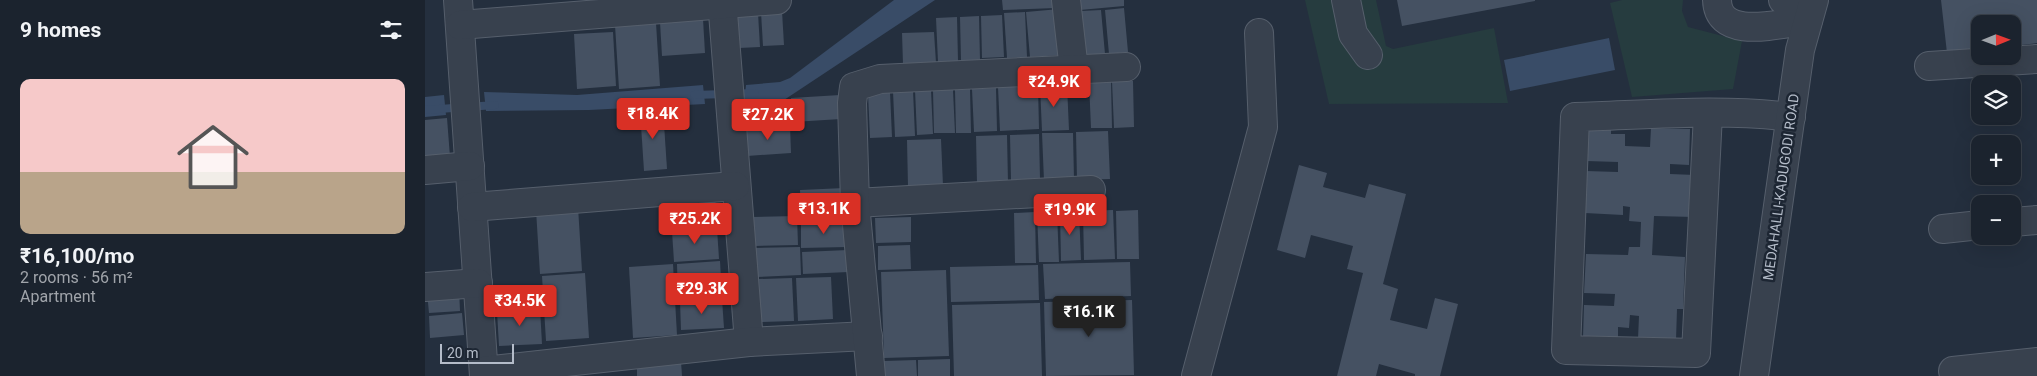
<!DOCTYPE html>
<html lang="en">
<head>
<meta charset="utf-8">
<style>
  body { margin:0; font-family:Roboto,sans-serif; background:#282f3a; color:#f1f3f6; height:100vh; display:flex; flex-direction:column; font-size:19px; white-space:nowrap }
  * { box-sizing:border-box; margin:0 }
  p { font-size:16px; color:#a0a4aa }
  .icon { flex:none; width:28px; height:28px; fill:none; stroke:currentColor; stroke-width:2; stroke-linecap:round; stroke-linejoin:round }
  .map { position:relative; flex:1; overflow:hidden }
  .panel { display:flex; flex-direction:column; background:#1b232e; width:425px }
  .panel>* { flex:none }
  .needle { width:32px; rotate:89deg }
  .fabs { position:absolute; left:1546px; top:15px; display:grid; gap:10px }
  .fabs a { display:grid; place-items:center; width:50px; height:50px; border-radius:10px; background:#1b232e; box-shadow:0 5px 20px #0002,0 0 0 1px #39404a; font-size:25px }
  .scale { position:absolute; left:15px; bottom:12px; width:74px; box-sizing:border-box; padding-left:5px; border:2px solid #b4bcc9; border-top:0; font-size:14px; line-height:18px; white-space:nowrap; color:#b4bcc9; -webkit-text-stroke:4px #1d2633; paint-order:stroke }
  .price { position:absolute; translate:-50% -42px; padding:0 11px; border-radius:5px; background:#d93025; color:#fff; font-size:16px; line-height:32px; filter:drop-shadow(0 1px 2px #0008) }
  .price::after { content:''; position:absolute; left:50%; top:30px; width:15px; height:11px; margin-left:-8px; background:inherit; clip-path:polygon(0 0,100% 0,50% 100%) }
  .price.active { background:#222; color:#fff }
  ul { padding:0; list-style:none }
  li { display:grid; align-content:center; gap:10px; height:265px; padding:0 20px }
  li+li { border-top:1px solid #39404a }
  li span { display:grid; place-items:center; height:155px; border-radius:10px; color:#555 }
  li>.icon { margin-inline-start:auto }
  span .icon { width:90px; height:90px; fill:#fffc; stroke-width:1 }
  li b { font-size:21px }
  h2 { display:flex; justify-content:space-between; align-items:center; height:60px; padding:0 20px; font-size:21px }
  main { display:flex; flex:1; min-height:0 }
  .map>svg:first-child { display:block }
  .green { fill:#263c3f }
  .water { fill:#394c67 }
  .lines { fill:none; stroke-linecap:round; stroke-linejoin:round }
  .stream { stroke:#394c67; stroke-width:8 }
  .building { fill:#455162 }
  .minor-casing { stroke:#565f6c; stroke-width:30 }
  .minor { stroke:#38414e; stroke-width:28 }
  .labels { text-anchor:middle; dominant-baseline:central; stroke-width:5; stroke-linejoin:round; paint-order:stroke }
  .street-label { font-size:14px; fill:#b4bcc9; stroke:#1d2633 }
</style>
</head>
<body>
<main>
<section class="panel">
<h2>9 homes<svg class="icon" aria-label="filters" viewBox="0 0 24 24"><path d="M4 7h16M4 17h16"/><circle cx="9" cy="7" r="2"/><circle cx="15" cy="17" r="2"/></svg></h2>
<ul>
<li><span style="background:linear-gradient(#f6c9c9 60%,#b9a48a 0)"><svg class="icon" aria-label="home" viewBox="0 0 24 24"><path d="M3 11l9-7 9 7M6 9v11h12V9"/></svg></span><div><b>₹16,100/mo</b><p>2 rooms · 56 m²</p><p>Apartment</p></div></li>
</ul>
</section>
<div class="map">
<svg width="1612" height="376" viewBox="0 0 1612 376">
  <rect width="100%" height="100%" fill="#242f3e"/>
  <g class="green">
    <polygon points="880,0 951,0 961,46 968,49 1069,28 1083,103 904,104"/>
    <polygon points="1197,0 1258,0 1257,11 1263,27 1317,41 1308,89 1207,97 1185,3"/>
  </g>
  <g class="water">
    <polygon points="469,0 510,0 359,100 319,105 321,85 355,82 365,78"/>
    <polygon points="1184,38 1190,70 1085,91 1079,60"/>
    <polygon points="278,85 280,104 164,110 61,111 59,92 152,95"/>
    <polygon points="19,95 21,115 0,117 0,97"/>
  </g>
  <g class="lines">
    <g class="stream">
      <polyline points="269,95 330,93"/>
      <polyline points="0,110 70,105"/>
    </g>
  </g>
  <g class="building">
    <polygon points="577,0 631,0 631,8 578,10"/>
    <polygon points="654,0 699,0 699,6 655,10"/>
    <polygon points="972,0 1110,0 1110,1 977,26"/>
    <polygon points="1516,0 1612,0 1612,43 1588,46 1588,24 1555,24 1555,49 1522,53"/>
    <polygon points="699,8 703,52 684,54 680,10"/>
    <polygon points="634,9 637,55 605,57 601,12"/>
    <polygon points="676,10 680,54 660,56 656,11"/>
    <polygon points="357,11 359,45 338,46 336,12"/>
    <polygon points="600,12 602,57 582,58 579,13"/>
    <polygon points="333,13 335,47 314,48 312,14"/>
    <polygon points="577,15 579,57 557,58 556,16"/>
    <polygon points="554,16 555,60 536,61 535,17"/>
    <polygon points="532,17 533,61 513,62 511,18"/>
    <polygon points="278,19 280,53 237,56 235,22"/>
    <polygon points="231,23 235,86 194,89 190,25"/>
    <polygon points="188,32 191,86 152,89 149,34"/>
    <polygon points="509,32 511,63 478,64 477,33"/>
    <polygon points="686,81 687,128 666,128 664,82"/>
    <polygon points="687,81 708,81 709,127 689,128"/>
    <polygon points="642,85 644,130 617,131 615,86"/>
    <polygon points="613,86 614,129 575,131 573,87"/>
    <polygon points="571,88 572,131 549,132 547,89"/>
    <polygon points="545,89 546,133 531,133 530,90"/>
    <polygon points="488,90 490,136 470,137 468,91"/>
    <polygon points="490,90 506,90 508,134 492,135"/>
    <polygon points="508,90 528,90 530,133 509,133"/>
    <polygon points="465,92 467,137 445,138 443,93"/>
    <polygon points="415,95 416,119 368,122 366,98"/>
    <polygon points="238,109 242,169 219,171 215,110"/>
    <polygon points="22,118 25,157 0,159 0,120"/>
    <polygon points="365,126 366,153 322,156 320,130"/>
    <polygon points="1226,128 1265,129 1264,165 1245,164 1245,174 1270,175 1269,217 1229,216 1227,255 1260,257 1258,309 1252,309 1251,340 1213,339 1214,316 1205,315 1204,328 1193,327 1193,338 1158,337 1159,305 1189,306 1190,294 1159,293 1161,254 1203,255 1204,247 1215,247 1216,222 1204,221 1205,207 1198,206 1198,215 1160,213 1161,171 1193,172 1193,162 1161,161 1163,129 1186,130 1186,134 1200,134 1200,146 1225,147"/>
    <polygon points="683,131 685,179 652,180 651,132"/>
    <polygon points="617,133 648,133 649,180 619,181"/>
    <polygon points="614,134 615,179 586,180 585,135"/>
    <polygon points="582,135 583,183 552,184 551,136"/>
    <polygon points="516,139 518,186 483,187 482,140"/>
    <polygon points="874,165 902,173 898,187 940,198 944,184 981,194 958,284 973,289 965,320 1002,329 1010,298 1033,304 1015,376 990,376 990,374 954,364 951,376 912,376 938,273 922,269 928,246 886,235 880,258 852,250"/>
    <polygon points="420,188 421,220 376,222 375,190"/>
    <polygon points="290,194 292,226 246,229 245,196"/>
    <polygon points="153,207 157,271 115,274 111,210"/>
    <polygon points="688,210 690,259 659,260 658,211"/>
    <polygon points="713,210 714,259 692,259 691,211"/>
    <polygon points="654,211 656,260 636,261 635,212"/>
    <polygon points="610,212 611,263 590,263 589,213"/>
    <polygon points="612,212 632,212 634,262 614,262"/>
    <polygon points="372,216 373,245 329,246 328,217"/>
    <polygon points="486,217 486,242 451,243 450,218"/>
    <polygon points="421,222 422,247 376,248 376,224"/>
    <polygon points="292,228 294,259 249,262 247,231"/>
    <polygon points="485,245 486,269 453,270 453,246"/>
    <polygon points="375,247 376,275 331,277 330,248"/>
    <polygon points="423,250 424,272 378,274 377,252"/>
    <polygon points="295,261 297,296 253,299 252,264"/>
    <polygon points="705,262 706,296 620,299 618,264"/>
    <polygon points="248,264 252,335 208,338 204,267"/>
    <polygon points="613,265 614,300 526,302 525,267"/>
    <polygon points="521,270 524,356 459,358 456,272"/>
    <polygon points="160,273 164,338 121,341 117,276"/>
    <polygon points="406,277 408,319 373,321 371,278"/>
    <polygon points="367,278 369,321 335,322 334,279"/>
    <polygon points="34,289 35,311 4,313 2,292"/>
    <polygon points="297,299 299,328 256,330 255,301"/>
    <polygon points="707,300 709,375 621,376 619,302"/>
    <polygon points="615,303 617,376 529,376 527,305"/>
    <polygon points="115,308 117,344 74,346 72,311"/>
    <polygon points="37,313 39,335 5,338 4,316"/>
    <polygon points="525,359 525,376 493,376 493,360"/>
    <polygon points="491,360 492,376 460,376 459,361"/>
    <polygon points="256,361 257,376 212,376 212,363"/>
  </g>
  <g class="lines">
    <defs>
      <g id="minor">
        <polyline points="33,0 59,376"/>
        <polyline points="297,0 324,342"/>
        <polyline points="641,0 649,70"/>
        <polyline points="921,0 928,34 943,55"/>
        <path d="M1292 0C1293 42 1356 23 1383 20L1358 0"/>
        <polyline points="35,25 352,0"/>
        <polyline points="1504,66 1612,59"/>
        <path d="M1283 114 1271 353 1141 350 1150 117C1221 115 1294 108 1366 117"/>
        <polyline points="0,170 45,166"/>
        <polyline points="430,203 666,190"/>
        <polyline points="47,207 310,186"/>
        <polyline points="1588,222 1612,220"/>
        <polyline points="1518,229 1555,225"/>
        <polyline points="0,287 53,283"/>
        <polyline points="59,371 324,342 443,336"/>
        <polyline points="1528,371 1612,362"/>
        <polyline points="446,376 430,203 427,103 429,87 455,79 701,67"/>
        <polyline points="771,376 838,127 834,33"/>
        <polyline points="1329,376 1375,50 1389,0"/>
      </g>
    </defs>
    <use href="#minor" class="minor-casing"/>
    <use href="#minor" class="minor"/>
  </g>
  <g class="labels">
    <g class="street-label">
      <text transform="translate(1356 187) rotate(-82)">MEDAHALLI-KADUGODI ROAD</text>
    </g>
  </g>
</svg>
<div class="fabs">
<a><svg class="needle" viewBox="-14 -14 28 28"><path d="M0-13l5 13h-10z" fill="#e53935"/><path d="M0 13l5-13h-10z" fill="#a0a4aa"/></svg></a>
<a><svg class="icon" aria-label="layers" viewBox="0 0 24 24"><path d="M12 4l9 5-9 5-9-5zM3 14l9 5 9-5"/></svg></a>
<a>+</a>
<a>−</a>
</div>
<div class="scale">20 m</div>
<b class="price" style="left:629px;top:108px">₹24.9K</b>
<b class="price" style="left:228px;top:140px">₹18.4K</b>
<b class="price" style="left:343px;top:141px">₹27.2K</b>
<b class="price" style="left:399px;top:235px">₹13.1K</b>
<b class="price" style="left:645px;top:236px">₹19.9K</b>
<b class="price" style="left:270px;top:245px">₹25.2K</b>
<b class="price" style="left:277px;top:315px">₹29.3K</b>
<b class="price" style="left:95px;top:327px">₹34.5K</b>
<b class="price active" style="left:664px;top:338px">₹16.1K</b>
</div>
</main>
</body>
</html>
